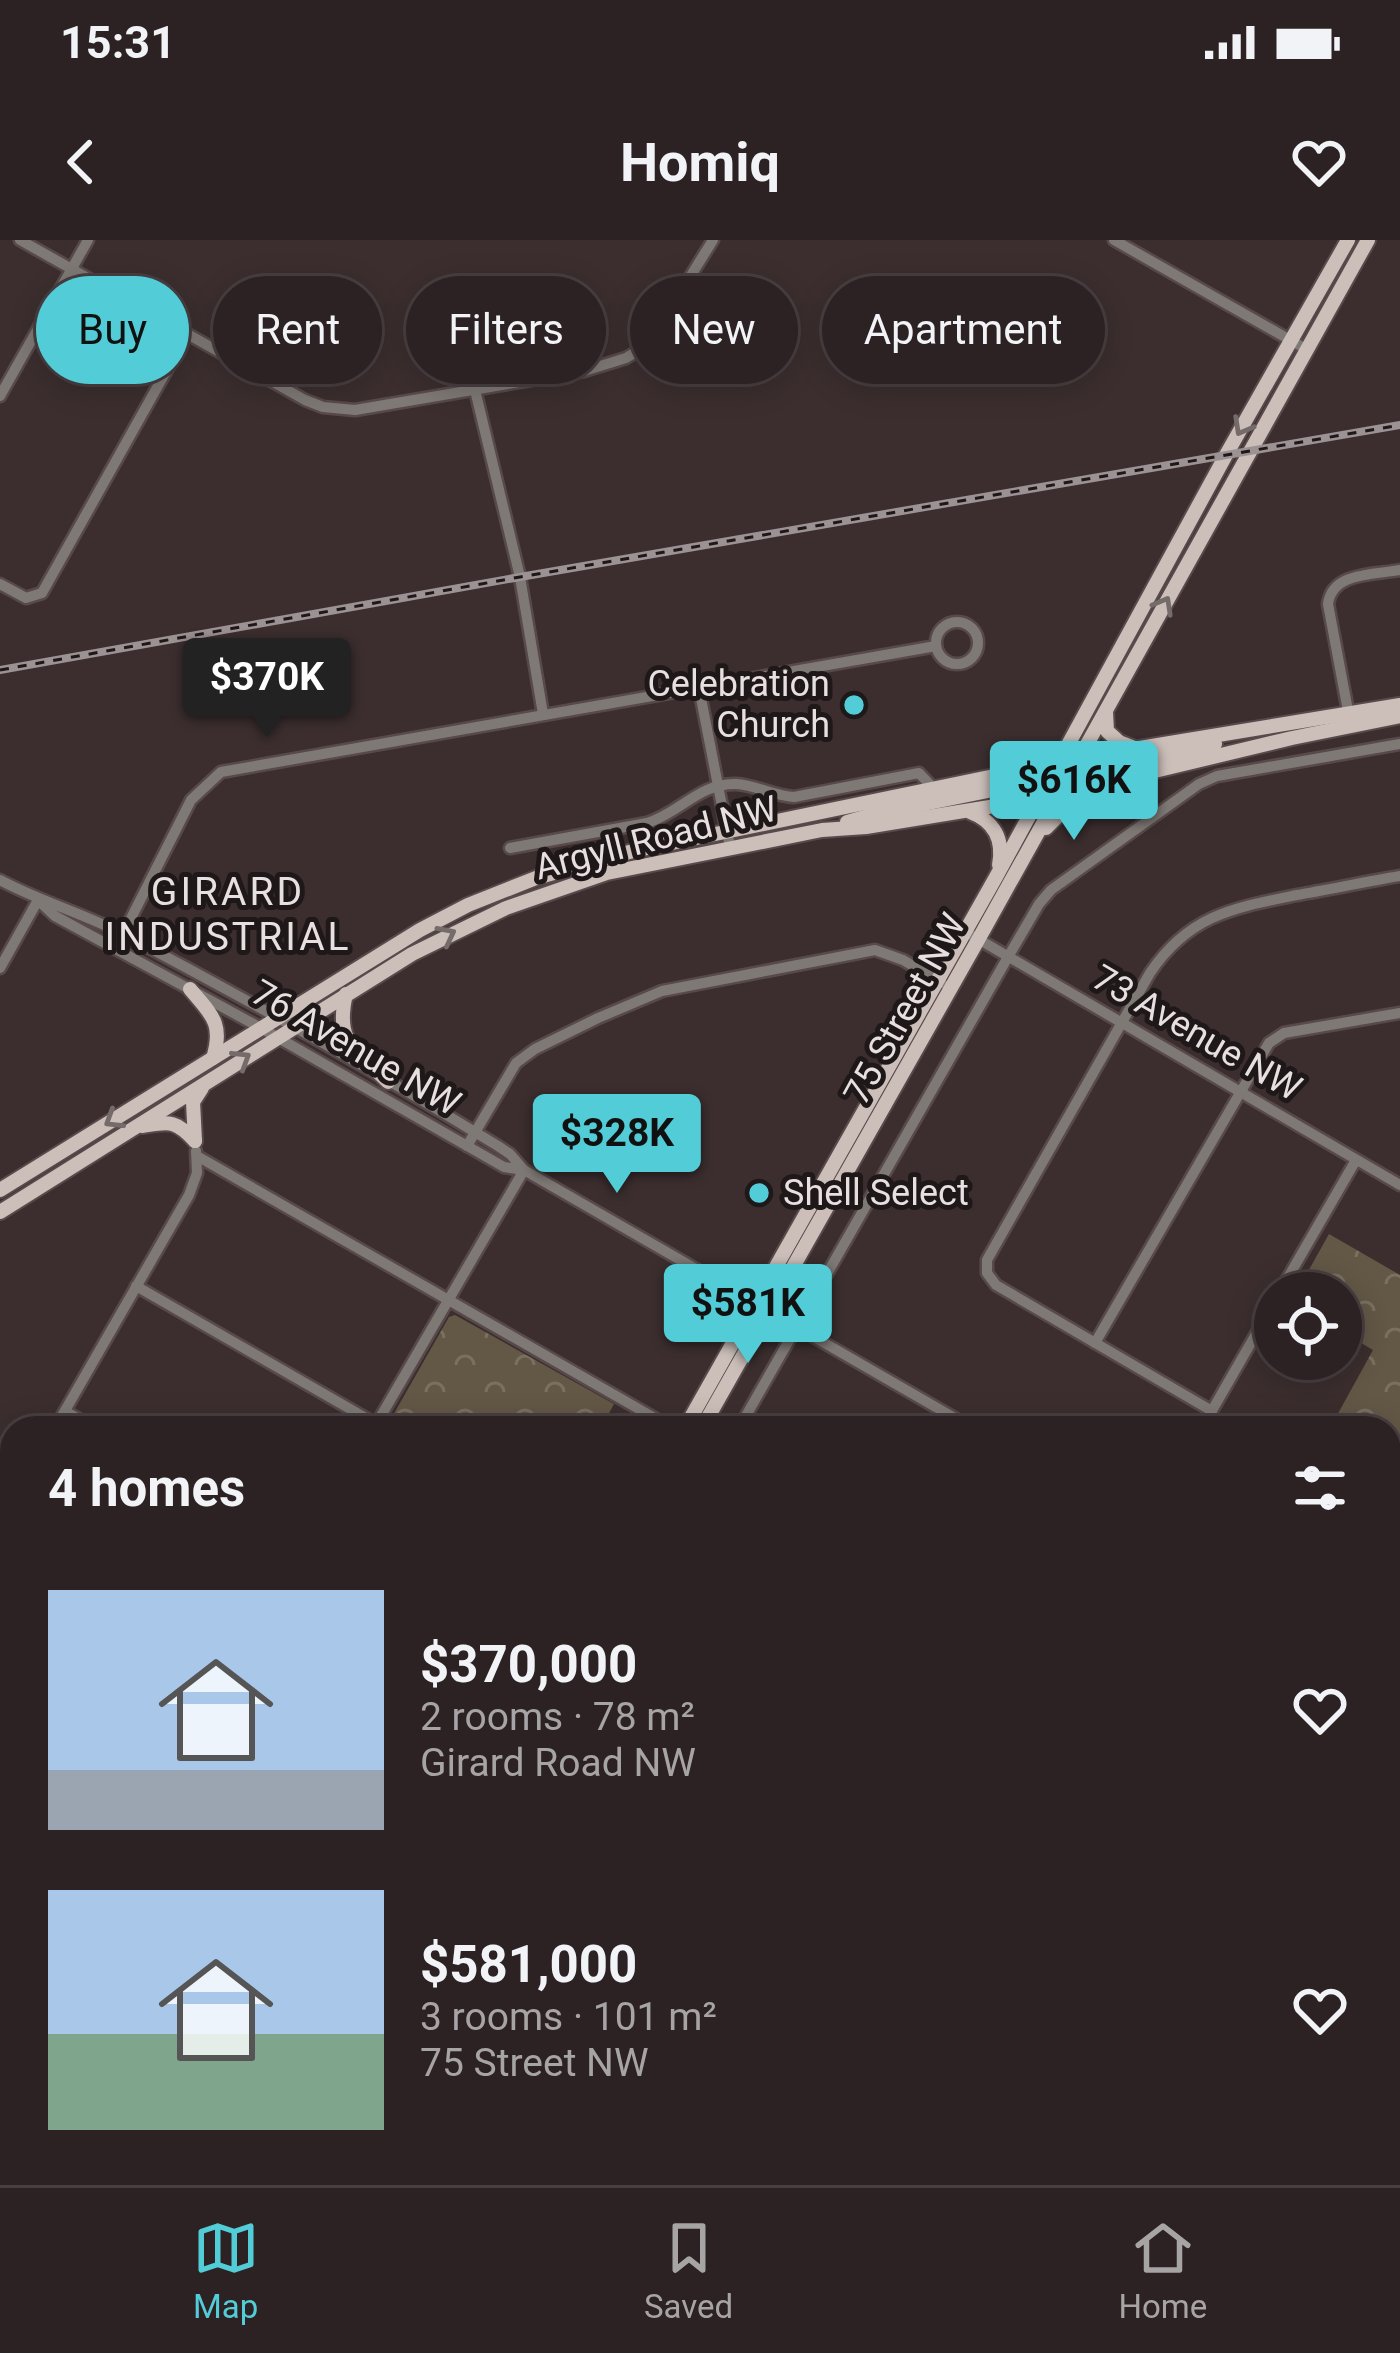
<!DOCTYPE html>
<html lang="en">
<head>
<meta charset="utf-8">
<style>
  body { margin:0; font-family:Roboto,sans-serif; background:#352a2b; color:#f1f3f6; height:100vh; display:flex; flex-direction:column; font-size:45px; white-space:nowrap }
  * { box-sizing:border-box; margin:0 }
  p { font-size:39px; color:#a7a4a6 }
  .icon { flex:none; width:66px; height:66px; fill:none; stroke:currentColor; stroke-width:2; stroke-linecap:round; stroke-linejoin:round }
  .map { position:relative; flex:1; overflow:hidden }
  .side { position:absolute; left:0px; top:1176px; width:1401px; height:771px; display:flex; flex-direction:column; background:#2d2223; border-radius:36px 36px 0 0; box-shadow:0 6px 30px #0003,0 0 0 3px #483f41 }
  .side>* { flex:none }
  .banner { position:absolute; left:36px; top:36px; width:1329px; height:108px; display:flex; gap:24px }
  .tools { position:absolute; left:1254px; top:1032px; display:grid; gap:24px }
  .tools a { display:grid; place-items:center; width:108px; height:108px; border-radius:50%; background:#2d2223; box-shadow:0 6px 30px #0003,0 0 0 3px #483f41; font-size:60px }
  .price { position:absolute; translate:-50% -102px; padding:0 27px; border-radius:12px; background:#52ccd6; color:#111; font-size:39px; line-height:78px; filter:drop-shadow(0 3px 6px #0008) }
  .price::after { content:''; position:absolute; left:50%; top:72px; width:36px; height:27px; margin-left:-18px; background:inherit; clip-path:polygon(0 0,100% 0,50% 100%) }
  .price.active { background:#222; color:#fff }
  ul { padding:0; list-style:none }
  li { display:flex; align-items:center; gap:36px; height:300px; padding:0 48px }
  li span { display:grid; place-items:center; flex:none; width:336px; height:240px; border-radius:0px; color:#555 }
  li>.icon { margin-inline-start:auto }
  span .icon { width:144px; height:144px; fill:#fffc; stroke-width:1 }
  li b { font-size:51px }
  h2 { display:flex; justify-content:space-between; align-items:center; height:144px; padding:0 48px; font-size:51px }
  .pill { padding:0 42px; border-radius:54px; background:#2d2223; box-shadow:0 6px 30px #0003,0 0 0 3px #483f41; font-size:42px; line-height:108px }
  .pill.active { background:#52ccd6; color:#111 }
  .status { display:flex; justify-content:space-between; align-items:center; height:84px; padding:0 60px; background:#2d2223; direction:ltr }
  .status svg { height:33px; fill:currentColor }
  header { display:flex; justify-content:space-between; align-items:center; height:156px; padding:0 48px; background:#2d2223; font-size:54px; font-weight:700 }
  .tabs { display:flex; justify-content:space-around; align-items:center; height:168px; border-top:3px solid #483f41; background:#2d2223; font-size:33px; color:#a7a4a6 }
  .tabs a { display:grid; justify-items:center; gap:6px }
  .tabs .active { color:#52ccd6 }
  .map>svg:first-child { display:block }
  .forest { fill:url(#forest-crowns) }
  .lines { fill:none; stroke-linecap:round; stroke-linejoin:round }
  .minor-casing { stroke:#584a4b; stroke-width:15 }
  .major-casing { stroke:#584a4b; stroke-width:18 }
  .minor { stroke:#7f7976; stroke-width:10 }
  .major { stroke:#ccbfba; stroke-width:14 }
  .rail-casing { stroke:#9d9293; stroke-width:8 }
  .rail { stroke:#1e1819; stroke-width:3; stroke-dasharray:9; stroke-linecap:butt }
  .oneway { stroke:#756c6a }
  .poi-dot { fill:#52ccd6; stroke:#1e1819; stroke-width:4.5 }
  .labels { text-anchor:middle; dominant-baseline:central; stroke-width:10; stroke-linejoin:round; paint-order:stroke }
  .poi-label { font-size:36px; fill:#e8dfe0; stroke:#1e1819; text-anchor:end }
  .street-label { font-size:36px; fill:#e8dfe0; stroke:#1e1819 }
  .neighbourhood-label { font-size:39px; letter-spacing:3px; fill:#e8dfe0; stroke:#1e1819 }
</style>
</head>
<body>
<div class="status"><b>15:31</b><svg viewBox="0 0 49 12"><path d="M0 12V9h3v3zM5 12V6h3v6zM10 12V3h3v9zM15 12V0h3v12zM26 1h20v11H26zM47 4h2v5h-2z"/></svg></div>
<header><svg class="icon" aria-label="back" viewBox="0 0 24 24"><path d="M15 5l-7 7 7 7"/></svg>Homiq<svg class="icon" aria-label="heart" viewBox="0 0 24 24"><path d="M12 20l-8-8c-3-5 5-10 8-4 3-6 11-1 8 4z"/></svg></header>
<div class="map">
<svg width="1400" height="1945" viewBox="0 0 1400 1945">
  <defs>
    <pattern id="forest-crowns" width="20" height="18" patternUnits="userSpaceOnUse" patternTransform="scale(3)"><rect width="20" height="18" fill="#635846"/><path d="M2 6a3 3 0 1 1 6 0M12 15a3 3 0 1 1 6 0" fill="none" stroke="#797060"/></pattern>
  </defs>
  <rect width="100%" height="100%" fill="#3c2e2f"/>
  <g class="forest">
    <polygon points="1329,994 1400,1035 1400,1308 1389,1328 1389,1188 1330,1188 1373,1110 1341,1091 1341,1053 1296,1053"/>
    <polygon points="455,1075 614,1164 601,1188 401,1188 394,1184 392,1177 449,1077"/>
  </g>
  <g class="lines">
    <defs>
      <g id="minor">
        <polyline points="20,0 305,160 323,167 355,170 584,131 626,118 642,108 652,98 713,0"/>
        <polyline points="1114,0 1306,109"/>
        <polyline points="475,150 520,337 543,474"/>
        <polyline points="0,156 88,0"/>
        <polyline points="0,344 26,358 42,353 187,94"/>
        <circle cx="957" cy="403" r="21"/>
        <polyline points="699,448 730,607"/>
        <path d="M1349 476 1328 364C1332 332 1373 335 1400 330"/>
        <path d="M510 608 647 583C680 573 699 543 736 544 756 545 774 556 794 557L919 533 934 549"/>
        <path d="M0 640C41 662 85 674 127 696 252 762 377 832 498 906L510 914 524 930 972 1188"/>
        <polyline points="40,662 55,676 261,788 504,927 524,930"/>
        <polyline points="973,696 1400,945"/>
        <polyline points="114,708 123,694 191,560 221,532 936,406"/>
        <polyline points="0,728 38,660"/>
        <polyline points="467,906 516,823 535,809 598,778 662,751 875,710 903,720 942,743"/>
        <polyline points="197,916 672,1188"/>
        <polyline points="136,1046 378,1185"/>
        <polyline points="1279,1053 1356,920"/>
        <polyline points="1095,1103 1269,803 1284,793 1400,773"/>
        <polyline points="65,1171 94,1188"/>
        <path d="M1212 1171 996 1045 987 1033V1020L1150 733C1189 675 1233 668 1297 655 1331 649 1365 642 1400 636"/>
        <polyline points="55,1188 189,955 197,933 196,911"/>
        <polyline points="374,1188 524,930"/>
        <polyline points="739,1188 1008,717 1039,664 1051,650 1199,544 1217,536 1400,504"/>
        <polyline points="1202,1188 1275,1061"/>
        <polyline points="0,1282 12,1262"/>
        <polyline points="0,1301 12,1308"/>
        <polyline points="1389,1346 1400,1327"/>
        <polyline points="1389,1431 1400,1438"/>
        <polyline points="0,1467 12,1474"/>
        <polyline points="1389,1602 1400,1608"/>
        <polyline points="1389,1646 1400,1627"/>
        <polyline points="0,1656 12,1664"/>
        <polyline points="1389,1768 1400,1774"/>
        <polyline points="0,1817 12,1824"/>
        <polyline points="204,1935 221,1945"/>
        <polyline points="472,1935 489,1945"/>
        <polyline points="545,1935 563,1945"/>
        <polyline points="811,1935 829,1945"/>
        <polyline points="1100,1935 1118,1945"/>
        <polyline points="1389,1935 1400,1941"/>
        <polyline points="898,1945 904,1935"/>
        <polyline points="1216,1945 1222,1935"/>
      </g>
      <g id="major">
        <polyline points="1106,472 1107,491 1119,502 1132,507"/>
        <polyline points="1062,543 1215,504"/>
        <path d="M970 572C994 581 1004 599 999 625"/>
        <polyline points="847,582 879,573 1032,542 1053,534"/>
        <polyline points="1046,588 1071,563 1089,553"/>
        <path d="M190 749C211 774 224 783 213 818"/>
        <path d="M346 754C334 804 357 810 388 842"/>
        <path d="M142 886C169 882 175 879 195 901"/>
        <polyline points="195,901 193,862 202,848"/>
        <polyline points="0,950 420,690 468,665 536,638 633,611 1091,516 1400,465"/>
        <polyline points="0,972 412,714 506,668 607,633 822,590 866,587 1038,559 1292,498 1400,476"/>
        <polyline points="685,1188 996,637 1226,215 1348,0"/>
        <polyline points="702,1188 978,700 1368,0"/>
        <polyline points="0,1616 12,1626"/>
        <polyline points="0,1638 12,1647"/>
        <polyline points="498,1935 516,1945"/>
        <polyline points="520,1935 537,1945"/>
        <polyline points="246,1945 252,1935"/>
        <polyline points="264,1945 270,1935"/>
      </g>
    </defs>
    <use href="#minor" class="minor-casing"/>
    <use href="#major" class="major-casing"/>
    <use href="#minor" class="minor"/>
    <use href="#major" class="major"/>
    <defs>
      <polyline id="rail" points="0,430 520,337 1400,185"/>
    </defs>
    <use href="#rail" class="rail-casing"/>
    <use href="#rail" class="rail"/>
  </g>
  <defs><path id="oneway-chevron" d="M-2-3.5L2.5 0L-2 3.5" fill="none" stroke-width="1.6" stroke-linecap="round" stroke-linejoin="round" transform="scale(3)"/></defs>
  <g class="oneway">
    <use href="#oneway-chevron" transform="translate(1242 187) rotate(119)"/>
    <use href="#oneway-chevron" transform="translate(1164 365) rotate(-61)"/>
    <use href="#oneway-chevron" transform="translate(447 695) rotate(-27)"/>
    <use href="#oneway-chevron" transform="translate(242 819) rotate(-32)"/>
    <use href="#oneway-chevron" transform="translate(113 880) rotate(148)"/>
  </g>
  <g class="poi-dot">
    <circle cx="854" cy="465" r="12"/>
    <circle cx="759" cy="953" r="12"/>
  </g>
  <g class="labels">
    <g class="poi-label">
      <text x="830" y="444">Celebration<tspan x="830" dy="41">Church</tspan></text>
      <text x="783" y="953" text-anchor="start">Shell Select</text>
    </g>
    <g class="street-label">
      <text transform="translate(656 598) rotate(-14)">Argyll Road NW</text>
      <text transform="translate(905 769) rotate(-61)">75 Street NW</text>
      <text transform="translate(1197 793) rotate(30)">73 Avenue NW</text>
      <text transform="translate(356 808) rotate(30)">76 Avenue NW</text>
    </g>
    <g class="neighbourhood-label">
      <text x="228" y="652">GIRARD<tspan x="228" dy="45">INDUSTRIAL</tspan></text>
    </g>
  </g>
</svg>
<div class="tools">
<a><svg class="icon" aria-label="locate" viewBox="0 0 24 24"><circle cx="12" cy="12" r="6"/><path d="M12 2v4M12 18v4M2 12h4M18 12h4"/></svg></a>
</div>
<b class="price active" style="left:267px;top:500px">$370K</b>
<b class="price" style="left:1074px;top:603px">$616K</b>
<b class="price" style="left:617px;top:956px">$328K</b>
<b class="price" style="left:748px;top:1126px">$581K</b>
<div class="banner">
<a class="pill active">Buy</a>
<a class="pill">Rent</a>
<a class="pill">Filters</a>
<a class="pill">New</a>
<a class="pill">Apartment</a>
</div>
<section class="side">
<h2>4 homes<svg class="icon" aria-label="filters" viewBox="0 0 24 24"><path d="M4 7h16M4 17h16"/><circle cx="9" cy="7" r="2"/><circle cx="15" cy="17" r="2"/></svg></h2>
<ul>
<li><span style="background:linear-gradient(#a9c7e8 75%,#9aa5b1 0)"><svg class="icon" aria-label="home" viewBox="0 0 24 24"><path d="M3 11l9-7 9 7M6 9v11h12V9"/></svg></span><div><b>$370,000</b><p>2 rooms · 78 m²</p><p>Girard Road NW</p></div><svg class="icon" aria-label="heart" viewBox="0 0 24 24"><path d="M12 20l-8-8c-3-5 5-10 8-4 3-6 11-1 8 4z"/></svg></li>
<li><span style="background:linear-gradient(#a9c7e8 60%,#7fa58c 0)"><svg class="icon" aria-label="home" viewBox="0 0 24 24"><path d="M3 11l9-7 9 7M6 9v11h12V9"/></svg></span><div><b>$581,000</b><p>3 rooms · 101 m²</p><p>75 Street NW</p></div><svg class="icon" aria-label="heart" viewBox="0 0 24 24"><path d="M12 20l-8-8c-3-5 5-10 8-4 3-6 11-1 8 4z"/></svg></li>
</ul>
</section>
</div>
<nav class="tabs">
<a class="active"><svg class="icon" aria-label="map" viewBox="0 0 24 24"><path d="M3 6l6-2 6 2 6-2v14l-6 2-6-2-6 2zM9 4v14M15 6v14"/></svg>Map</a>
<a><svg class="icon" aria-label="saved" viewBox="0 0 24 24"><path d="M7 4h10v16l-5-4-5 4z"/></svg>Saved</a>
<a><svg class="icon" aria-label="home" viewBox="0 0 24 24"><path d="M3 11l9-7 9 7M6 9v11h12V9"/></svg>Home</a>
</nav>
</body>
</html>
